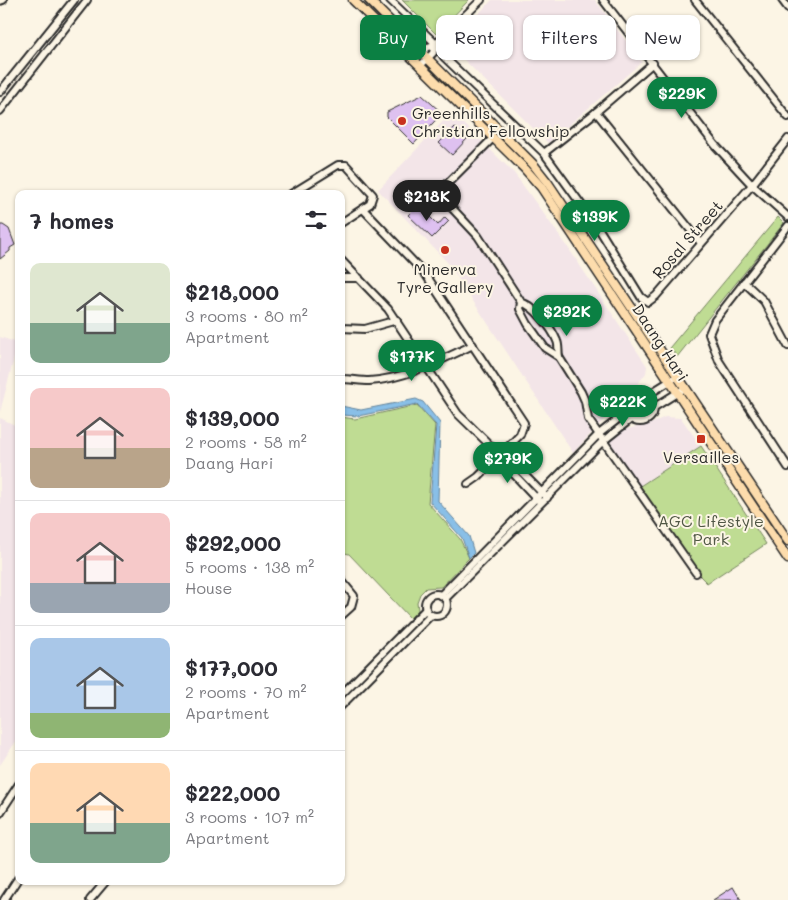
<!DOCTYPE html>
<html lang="en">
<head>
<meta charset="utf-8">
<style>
  body { margin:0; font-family:Mali,sans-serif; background:#f2f2f3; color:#2b2b33; height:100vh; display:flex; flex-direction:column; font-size:19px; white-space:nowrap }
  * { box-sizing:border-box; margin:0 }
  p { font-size:16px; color:#7c7c81 }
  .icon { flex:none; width:28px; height:28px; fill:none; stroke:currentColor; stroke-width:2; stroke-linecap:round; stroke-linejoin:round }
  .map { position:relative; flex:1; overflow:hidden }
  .drawer { position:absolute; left:15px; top:190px; width:330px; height:695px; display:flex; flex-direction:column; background:#fff; border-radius:10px; box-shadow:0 1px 4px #0004 }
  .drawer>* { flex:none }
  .guide { position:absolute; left:360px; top:15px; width:352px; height:45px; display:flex; gap:10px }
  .price { position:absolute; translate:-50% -42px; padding:0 11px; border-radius:18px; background:#0b8043; color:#fff; font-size:16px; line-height:32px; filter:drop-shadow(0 1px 2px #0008) }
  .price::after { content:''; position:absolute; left:50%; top:30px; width:15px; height:11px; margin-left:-8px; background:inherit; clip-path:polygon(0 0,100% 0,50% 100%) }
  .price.on { background:#222; color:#fff }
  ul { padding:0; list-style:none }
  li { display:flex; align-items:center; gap:15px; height:125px; padding:0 15px }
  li+li { border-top:1px solid #e1e1e2 }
  li span { display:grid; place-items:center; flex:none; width:140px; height:100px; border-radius:10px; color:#555 }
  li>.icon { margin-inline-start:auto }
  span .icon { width:60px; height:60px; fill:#fffc; stroke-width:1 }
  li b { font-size:21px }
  h2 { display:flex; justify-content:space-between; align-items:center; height:60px; padding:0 15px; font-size:21px }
  .chip { padding:0 18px; border-radius:10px; background:#fff; box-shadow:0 1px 4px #0004; font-size:18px; line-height:45px }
  .chip.on { background:#0b8043; color:#fff }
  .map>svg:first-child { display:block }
  .built { fill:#f3e5e8 }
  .green { fill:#bfdc93; stroke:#75845f }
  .water { fill:#89bfe7; stroke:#63849c }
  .building { fill:#dec1f0; stroke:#2b2b2b }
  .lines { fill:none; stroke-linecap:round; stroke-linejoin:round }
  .minor-casing { stroke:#2b2b2b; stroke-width:10 }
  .major-casing { stroke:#2b2b2b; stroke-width:11 }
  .minor { stroke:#fcf5e5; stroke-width:6 }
  .major { stroke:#fddcac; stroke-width:8 }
  .poi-dot { fill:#c8321e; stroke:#fcf5e5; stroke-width:2 }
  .labels { text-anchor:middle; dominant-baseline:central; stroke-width:4; stroke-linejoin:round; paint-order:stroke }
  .poi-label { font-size:16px; fill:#2b2b2b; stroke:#fcf5e5 }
  .street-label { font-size:16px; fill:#2b2b2b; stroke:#fcf5e5 }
  .park-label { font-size:16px; fill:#505745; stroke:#fcf5e5 }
</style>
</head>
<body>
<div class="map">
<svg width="788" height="900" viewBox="0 0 788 900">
  <rect width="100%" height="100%" fill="#fcf5e5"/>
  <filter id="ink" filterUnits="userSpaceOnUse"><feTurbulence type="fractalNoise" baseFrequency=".02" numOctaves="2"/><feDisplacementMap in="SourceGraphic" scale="10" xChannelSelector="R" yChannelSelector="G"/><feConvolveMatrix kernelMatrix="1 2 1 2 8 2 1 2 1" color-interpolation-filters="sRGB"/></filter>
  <g filter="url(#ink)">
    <g class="built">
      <polygon points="492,0 595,0 642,62 548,143 448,44"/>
      <polygon points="452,112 514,173 565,243 647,366 646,373 638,384 626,392 620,402 573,453 448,263 378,190"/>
      <polygon points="0,337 18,343 0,412"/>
      <polygon points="665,417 681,418 701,446 640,486 614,451 610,441 626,429 648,425"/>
      <polygon points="0,418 19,427 19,737 0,765"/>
    </g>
    <g class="green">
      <polygon points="402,0 469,0 436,34"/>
      <polygon points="778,217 784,223 677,357 670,347"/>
      <polygon points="417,405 435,425 428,503 460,539 469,558 441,587 426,588 420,594 417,602 418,610 410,618 349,554 341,552 341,417 355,419"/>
      <polygon points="701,446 766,544 707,583 692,568 640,486"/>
    </g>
    <polygon class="water" points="416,399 423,402 440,423 438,501 469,536 474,553 469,558 462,538 430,502 436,425 417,404 358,416 341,415 341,406 361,410"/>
    <g class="building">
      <polygon points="422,95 442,113 414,144 387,117 387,112"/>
      <polygon points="455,127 467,139 452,155 439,143"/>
      <polygon points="418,205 438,225 445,217 449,221 432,238 408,215"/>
      <polygon points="0,225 3,225 9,229 15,245 10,248 10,251 0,259"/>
      <polygon points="733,887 741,900 713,900"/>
    </g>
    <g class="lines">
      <defs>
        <g id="minor">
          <polyline points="390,0 436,44 444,57 544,153 599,229 641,297 648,302 656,296 752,185 788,139"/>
          <polyline points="603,0 715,145 752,185 788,217"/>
          <polyline points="695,0 788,117"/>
          <polyline points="782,0 788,8"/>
          <polyline points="0,1 3,0"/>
          <polyline points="414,60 428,47 435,45"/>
          <polyline points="420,66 433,53 435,45 481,0"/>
          <polyline points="0,92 74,0"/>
          <polyline points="0,111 87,0"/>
          <polyline points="596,112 701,243"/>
          <path d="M493 138 438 193 478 236 521 302C534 306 552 328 557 341 559 345 558 352 559 357"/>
          <polyline points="544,153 596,112 653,63"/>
          <polyline points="291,194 338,165 346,165 373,195 370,204 341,223"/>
          <polyline points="363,209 426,275 524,423 520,435 478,477 468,484"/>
          <polyline points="788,226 715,320 709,334 719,361 788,467"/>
          <polyline points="341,260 388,309 458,414 497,452 503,453 547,498"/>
          <polyline points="341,278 359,278"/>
          <polyline points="744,282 764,301 788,346"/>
          <polyline points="521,302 520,309 528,324 545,348 559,357 581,392 585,401 588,419 696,573"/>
          <polyline points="341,328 365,329 397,320"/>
          <path d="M341 379C350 379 360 381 369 381 405 379 441 360 473 345"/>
          <circle cx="640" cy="408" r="14"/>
          <polyline points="646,396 678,376"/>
          <polyline points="653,408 685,388"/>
          <polyline points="497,456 539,501"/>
          <polyline points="341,580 354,596 351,607 341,616"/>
          <circle cx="436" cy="605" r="11"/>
          <polyline points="441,595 599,434 627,412"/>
          <polyline points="445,599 602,442 631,419"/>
          <polyline points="341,695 426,609"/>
          <polyline points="341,706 431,615"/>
          <polyline points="0,813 19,784"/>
          <polyline points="4,900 19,877"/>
          <polyline points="90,900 106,881"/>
        </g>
        <g id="major">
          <polyline points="353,0 525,169 541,187 788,559"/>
          <polyline points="369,0 533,164 548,183 788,541"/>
        </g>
      </defs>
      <use href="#minor" class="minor-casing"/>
      <use href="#major" class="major-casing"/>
      <use href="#minor" class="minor"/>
      <use href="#major" class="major"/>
    </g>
  </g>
  <g class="poi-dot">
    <circle cx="402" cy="121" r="5"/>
    <circle cx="445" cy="250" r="5"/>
    <rect x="696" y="434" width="10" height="10" rx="2.5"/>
  </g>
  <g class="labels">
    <g class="poi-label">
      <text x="412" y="112" text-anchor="start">Greenhills<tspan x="412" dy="18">Christian Fellowship</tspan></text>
      <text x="445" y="268">Minerva<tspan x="445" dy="18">Tyre Gallery</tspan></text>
      <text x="701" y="456">Versailles</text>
    </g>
    <g class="street-label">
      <text transform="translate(687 239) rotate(-49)">Rosal Street</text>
      <text transform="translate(661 342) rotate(57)">Daang Hari</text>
    </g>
    <g class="park-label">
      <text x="711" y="520">AGC Lifestyle<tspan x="711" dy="18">Park</tspan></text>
    </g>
  </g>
</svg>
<b class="price" style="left:682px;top:119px">$229K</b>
<b class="price on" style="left:427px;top:222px">$218K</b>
<b class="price" style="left:595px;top:242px">$139K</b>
<b class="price" style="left:567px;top:337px">$292K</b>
<b class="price" style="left:412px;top:382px">$177K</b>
<b class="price" style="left:623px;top:427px">$222K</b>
<b class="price" style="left:508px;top:484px">$279K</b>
<div class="guide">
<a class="chip on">Buy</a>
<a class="chip">Rent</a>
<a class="chip">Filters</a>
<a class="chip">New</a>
</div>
<section class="drawer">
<h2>7 homes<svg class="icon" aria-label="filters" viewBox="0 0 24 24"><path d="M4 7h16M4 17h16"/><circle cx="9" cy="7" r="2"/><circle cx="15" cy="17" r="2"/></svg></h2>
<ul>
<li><span style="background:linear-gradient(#dfe7d0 60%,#7fa58c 0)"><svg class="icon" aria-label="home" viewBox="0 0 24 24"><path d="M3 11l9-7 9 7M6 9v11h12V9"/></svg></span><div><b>$218,000</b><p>3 rooms · 80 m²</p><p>Apartment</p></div></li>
<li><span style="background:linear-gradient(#f6c9c9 60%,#b9a48a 0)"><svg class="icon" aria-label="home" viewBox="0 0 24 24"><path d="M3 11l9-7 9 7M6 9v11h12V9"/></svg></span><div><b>$139,000</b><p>2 rooms · 58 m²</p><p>Daang Hari</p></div></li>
<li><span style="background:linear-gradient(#f6c9c9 70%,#9aa5b1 0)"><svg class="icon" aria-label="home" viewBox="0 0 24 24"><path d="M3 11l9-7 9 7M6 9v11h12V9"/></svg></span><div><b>$292,000</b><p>5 rooms · 138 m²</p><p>House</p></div></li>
<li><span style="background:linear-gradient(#a9c7e8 75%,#8fb573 0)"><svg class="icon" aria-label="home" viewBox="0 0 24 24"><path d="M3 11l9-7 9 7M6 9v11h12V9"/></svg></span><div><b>$177,000</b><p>2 rooms · 70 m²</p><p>Apartment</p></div></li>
<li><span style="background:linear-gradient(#ffd9b3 60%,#7fa58c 0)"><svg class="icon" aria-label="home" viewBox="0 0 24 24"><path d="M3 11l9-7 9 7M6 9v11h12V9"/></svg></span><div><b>$222,000</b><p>3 rooms · 107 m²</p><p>Apartment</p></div></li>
</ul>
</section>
</div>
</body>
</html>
